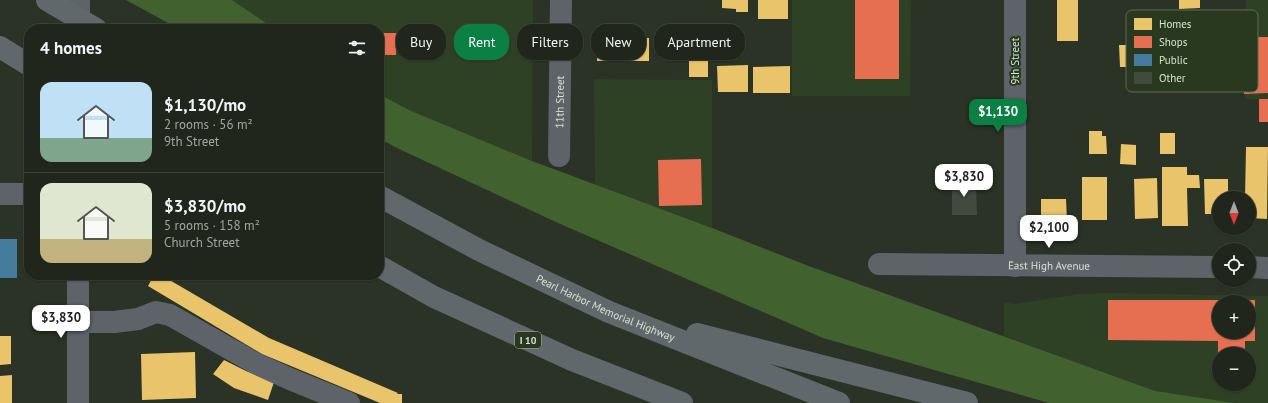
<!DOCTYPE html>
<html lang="en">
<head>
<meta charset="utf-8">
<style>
  body { margin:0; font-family:"PT Sans",sans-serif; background:#2d3229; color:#f1f3f6; height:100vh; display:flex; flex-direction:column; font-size:15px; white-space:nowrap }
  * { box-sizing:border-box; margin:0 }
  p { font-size:13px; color:#a2a5a3 }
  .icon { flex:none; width:22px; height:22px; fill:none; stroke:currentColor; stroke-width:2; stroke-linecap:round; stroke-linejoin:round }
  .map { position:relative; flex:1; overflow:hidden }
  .details { position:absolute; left:24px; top:24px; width:360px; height:256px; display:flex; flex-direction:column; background:#20261c; border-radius:16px; box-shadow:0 1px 3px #0004,0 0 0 1px #3d433b }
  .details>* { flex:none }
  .top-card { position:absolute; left:396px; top:24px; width:380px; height:36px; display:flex; gap:8px }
  .needle { width:26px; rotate:180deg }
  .fabs { position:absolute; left:1212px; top:191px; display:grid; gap:8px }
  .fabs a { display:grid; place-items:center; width:44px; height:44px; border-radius:50%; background:#20261c; box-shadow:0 1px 3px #0004,0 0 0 1px #3d433b; font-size:20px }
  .price { position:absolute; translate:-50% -34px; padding:0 9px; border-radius:8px; background:#fff; color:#222; font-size:13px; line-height:26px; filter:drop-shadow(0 1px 2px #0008) }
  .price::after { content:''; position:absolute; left:50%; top:24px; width:12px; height:9px; margin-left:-6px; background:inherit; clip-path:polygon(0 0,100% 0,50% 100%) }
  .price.current { background:#0b8043; color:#fff }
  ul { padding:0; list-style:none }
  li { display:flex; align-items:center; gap:12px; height:100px; padding:0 16px }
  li+li { border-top:1px solid #3d433b }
  li span { display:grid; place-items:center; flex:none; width:112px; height:80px; border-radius:12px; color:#555 }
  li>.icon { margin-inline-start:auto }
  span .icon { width:48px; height:48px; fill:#fffc; stroke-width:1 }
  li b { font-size:17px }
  h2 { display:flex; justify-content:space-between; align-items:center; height:48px; padding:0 16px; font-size:17px }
  .tag { padding:0 14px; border-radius:16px; background:#20261c; box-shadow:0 1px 3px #0004,0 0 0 1px #3d433b; font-size:14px; line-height:36px }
  .tag.current { background:#0b8043; color:#fff }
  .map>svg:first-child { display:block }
  .built { fill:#2e4124; fill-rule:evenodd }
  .forest { fill:#41622f }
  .homes { fill:#e9c46a }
  .shops { fill:#e76f51; fill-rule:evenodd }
  .public { fill:#457b9d }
  .building { fill:#424a3f }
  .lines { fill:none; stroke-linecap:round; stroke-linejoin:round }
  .minor { stroke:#5d6368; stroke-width:22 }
  .highway { stroke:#60686c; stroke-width:22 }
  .highway-bridge { stroke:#60686c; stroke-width:22 }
  .labels { text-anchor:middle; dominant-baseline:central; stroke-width:4; stroke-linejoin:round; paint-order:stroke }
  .shield { fill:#293920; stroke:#a3af9d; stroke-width:1 }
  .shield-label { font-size:10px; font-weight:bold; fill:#d7e1d2 }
  .street-label { font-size:11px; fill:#d7e1d2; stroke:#293920 }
  .key { fill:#293920; stroke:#5d6b55; stroke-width:1 }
  .key-label { font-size:11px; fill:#d7e1d2 }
</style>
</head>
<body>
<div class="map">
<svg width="1268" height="403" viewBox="0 0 1268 403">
  <rect width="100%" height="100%" fill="#2a3326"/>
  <g class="built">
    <polygon points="232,0 533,0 532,161 409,110 379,94 379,29 275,29"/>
    <polygon points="792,0 911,0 910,96 792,96"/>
    <polygon points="1246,0 1268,0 1268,99 1245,99"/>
    <polygon points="594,79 712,80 712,228 595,185"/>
    <path d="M1106 293 1268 296V403H1234L1155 392 1004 336V302L1014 304 1080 294ZM1219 302H1249V332H1219ZM1219 354H1249V384H1219Z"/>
  </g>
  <g class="forest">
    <polygon points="126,0 232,0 275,29 179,29"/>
    <polygon points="379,94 409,110 532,161 712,228 806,265 1155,391 1234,403 1049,403 823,338 558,223 397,148 379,138"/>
  </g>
  <g class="homes">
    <polygon points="722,0 748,0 748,12 736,12 736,9 722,8"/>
    <rect x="758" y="0" width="30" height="19"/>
    <rect x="1057" y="0" width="21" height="41"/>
    <polygon points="1179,0 1200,0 1200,8 1179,9"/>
    <rect x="597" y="38" width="52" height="23"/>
    <polygon points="1119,45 1130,45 1131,67 1120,67"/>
    <rect x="689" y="50" width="19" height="27"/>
    <polygon points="748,65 748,92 718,92 717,66"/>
    <polygon points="790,66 790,93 753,93 753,67"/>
    <polygon points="1089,131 1102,131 1102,136 1106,136 1107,154 1089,154"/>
    <rect x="1160" y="133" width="15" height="21"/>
    <polygon points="1121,144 1136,145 1136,165 1120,164"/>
    <polygon points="1246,147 1268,147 1267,219 1249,218 1249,198 1245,198"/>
    <polygon points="1162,167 1187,167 1187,175 1199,175 1200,188 1187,188 1188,226 1162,226"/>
    <rect x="1082" y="177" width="25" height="43"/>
    <polygon points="1157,178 1158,218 1135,219 1134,179"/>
    <polygon points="1204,179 1228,179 1228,198 1219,198 1219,214 1205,214"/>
    <polygon points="1041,199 1066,199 1067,222 1041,222"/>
    <polygon points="154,275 161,275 269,338 398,393 397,394 402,394 402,403 380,403 262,354 148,286"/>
    <polygon points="0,336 11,336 11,364 0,365"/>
    <polygon points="195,352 196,398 142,400 141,354"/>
    <polygon points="224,360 246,371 274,382 268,400 234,388 213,374"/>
    <polygon points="12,375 12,403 0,403 0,376"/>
  </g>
  <g class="shops">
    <rect x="855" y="0" width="44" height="79"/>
    <polygon points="379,33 397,33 396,55 379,55"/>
    <polygon points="1244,37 1268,37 1268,93 1244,94"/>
    <rect x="1259" y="99" width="9" height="23"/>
    <polygon points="701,159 702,205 659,206 658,160"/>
    <path d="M1108 300H1255V341H1245V354H1218V341L1108 340ZM1219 302H1249V332H1219Z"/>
  </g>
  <rect class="public" x="0" y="239" width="17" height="39"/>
  <polygon class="building" points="952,180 976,180 977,215 952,215"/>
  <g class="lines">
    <g class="minor">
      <polyline points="1015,0 1015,266"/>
      <polyline points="79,29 79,0"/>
      <path id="s1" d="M559 156 561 0"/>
      <polyline points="0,194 29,194"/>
      <path id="s2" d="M879 264 1219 267"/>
      <polyline points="1249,267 1268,268"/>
      <polyline points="78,322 114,322 138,319 156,312 170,315 255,363 290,379 349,403"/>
      <polyline points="78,403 78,275"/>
    </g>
    <g class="highway">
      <polyline points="0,47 29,65"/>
      <path id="s3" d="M379 196 479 250 609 312 839 403"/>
      <polyline points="379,266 434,297 572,360 682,403"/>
      <polyline points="697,334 967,403"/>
    </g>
    <polyline class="highway-bridge" points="47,0 96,29"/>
  </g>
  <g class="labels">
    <rect class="shield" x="515" y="332" width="26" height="16" rx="3"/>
    <g class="shield-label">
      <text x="528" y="340">I 10</text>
    </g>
    <g class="street-label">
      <text transform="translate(1015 61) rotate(-90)">9th Street</text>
      <text stroke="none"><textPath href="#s1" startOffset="54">11th Street</textPath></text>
      <text stroke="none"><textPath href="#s2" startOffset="170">East High Avenue</textPath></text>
      <text stroke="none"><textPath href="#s3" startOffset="253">Pearl Harbor Memorial Highway</textPath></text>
    </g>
  </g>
  <rect x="1126" y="10" width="132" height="82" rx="6" class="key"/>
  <rect x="1134" y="18" width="18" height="12" fill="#e9c46a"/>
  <rect x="1134" y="36" width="18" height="12" fill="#e76f51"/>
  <rect x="1134" y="54" width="18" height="12" fill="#457b9d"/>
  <rect x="1134" y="72" width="18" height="12" fill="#424a3f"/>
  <g class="key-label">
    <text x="1159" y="28">Homes</text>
    <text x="1159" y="46">Shops</text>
    <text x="1159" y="64">Public</text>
    <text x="1159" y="82">Other</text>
  </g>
</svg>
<div class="fabs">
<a><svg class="needle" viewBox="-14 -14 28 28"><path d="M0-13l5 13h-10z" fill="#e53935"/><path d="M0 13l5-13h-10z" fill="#a2a5a3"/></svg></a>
<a><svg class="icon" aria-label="locate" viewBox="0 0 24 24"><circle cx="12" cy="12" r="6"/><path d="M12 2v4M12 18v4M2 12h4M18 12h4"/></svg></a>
<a>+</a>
<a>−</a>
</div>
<b class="price current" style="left:998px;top:133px">$1,130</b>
<b class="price" style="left:964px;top:198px">$3,830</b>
<b class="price" style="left:1049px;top:249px">$2,100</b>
<b class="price" style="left:61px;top:339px">$3,830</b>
<div class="top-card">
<a class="tag">Buy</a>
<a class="tag current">Rent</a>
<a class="tag">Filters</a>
<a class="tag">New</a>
<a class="tag">Apartment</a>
</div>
<section class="details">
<h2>4 homes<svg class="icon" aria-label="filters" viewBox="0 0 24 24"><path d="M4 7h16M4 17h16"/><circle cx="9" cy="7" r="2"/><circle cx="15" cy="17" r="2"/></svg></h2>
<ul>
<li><span style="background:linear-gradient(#bfe0f5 70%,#7fa58c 0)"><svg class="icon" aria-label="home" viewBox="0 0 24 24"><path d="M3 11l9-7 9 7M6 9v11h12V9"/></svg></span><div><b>$1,130/mo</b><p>2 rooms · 56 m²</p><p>9th Street</p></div></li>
<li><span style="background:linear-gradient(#dfe7d0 70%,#c2b280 0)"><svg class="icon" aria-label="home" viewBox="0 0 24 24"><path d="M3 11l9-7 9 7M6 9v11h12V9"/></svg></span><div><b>$3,830/mo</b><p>5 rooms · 158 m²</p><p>Church Street</p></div></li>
</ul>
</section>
</div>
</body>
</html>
